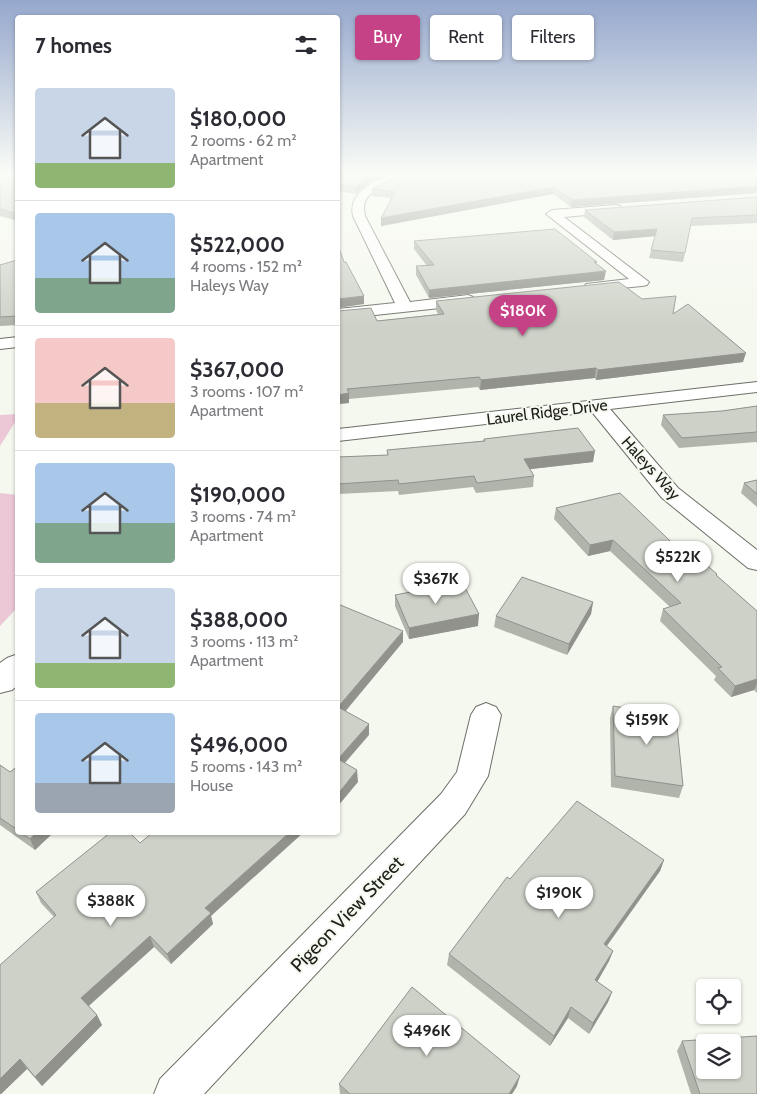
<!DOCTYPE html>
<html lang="en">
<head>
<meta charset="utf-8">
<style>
  body { margin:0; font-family:Cabin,sans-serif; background:#f7f7f7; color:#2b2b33; height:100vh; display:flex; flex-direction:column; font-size:19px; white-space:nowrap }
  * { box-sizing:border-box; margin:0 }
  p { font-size:16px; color:#7c7c81 }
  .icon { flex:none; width:28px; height:28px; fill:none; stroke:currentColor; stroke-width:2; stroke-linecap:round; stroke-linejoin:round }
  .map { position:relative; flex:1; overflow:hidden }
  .drawer { position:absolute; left:15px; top:15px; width:325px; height:820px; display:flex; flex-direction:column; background:#fff; border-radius:5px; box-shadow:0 1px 4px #0004 }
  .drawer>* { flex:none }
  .hud { position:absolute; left:355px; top:15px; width:326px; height:45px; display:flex; gap:10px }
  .fabs { position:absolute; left:696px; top:979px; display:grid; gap:10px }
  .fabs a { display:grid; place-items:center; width:45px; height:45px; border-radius:5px; background:#fff; box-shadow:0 1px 4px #0004; font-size:25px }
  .price { position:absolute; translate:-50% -42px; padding:0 11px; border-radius:18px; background:#fff; color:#222; font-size:16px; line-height:32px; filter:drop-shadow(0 1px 2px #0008) }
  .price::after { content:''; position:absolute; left:50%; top:30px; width:15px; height:11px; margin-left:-8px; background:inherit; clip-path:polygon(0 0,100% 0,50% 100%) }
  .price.active { background:#c64286; color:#fff }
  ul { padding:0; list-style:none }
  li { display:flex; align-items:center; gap:15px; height:125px; padding:0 20px }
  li+li { border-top:1px solid #e1e1e2 }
  li span { display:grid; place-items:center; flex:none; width:140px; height:100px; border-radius:5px; color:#555 }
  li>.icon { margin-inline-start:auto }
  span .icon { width:60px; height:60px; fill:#fffc; stroke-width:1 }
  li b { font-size:21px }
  h2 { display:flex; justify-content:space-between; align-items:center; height:60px; padding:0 20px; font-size:21px }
  .pill { padding:0 18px; border-radius:5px; background:#fff; box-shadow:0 1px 4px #0004; font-size:18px; line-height:45px }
  .pill.active { background:#c64286; color:#fff }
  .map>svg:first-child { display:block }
  .green { fill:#ecc8d6 }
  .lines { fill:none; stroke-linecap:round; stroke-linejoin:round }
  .minor-casing { stroke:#6c6f67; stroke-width:2 }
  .tertiary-casing { stroke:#6c6f67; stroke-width:2 }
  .minor { fill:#fff; fill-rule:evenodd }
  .tertiary { fill:#fff; fill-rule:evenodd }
  .wall { fill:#b0b4ab }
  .shaded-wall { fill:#90928b }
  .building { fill:#cdd1c7; stroke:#90928b; fill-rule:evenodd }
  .labels { text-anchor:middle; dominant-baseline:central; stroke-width:4; stroke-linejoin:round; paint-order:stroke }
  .street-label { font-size:16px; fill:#1d1e1a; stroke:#f5f8ee }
  .near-street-label { font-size:19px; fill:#1d1e1a; stroke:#f5f8ee }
</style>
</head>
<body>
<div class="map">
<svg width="757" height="1094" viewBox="0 0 757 1094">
  <rect width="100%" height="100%" fill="#f5f8ee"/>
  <g class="green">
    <polygon points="17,414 17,419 0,446 0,415"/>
    <polygon points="0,493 18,495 17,608 0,626"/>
  </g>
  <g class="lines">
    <defs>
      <g id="minor">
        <path d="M391 175H407C393 189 358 185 365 216L410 302 468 295 473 297 476 300 473 303 468 305 338 319V309L395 303 353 216C348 193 372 182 391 175Z"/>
        <polygon points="616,205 620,206 622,209 620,212 564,217 649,282 647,285 642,286 591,291 586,290 584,287 586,284 629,279 546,214 552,210"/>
        <polygon points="18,337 18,347 0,349 0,339"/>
        <polygon points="757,382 757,392 610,409 678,488 757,550 757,570 748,568 662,498 592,412 338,441 338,429"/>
        <polygon points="486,703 496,707 501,715 488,776 465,814 204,1094 154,1094 160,1079 441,794 457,772 471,715 476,707"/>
      </g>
      <polygon id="tertiary" points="18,654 18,685 12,690 0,693 0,663 7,658"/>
    </defs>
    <use href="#minor" class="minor-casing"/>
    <use href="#tertiary" class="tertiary-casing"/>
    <use href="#minor" class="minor"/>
    <use href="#tertiary" class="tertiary"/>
  </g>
  <g class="wall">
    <polygon points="0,175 18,175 18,221 0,216"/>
    <polygon points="338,175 368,183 356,194 338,191"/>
    <polygon points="757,175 757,193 571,207 553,194 381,226 391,198 372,196 372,189"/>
    <polygon points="757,197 757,223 691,226 683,262 649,258 655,236 613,240 584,217 585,210"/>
    <polygon points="414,241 597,262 596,264 604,280 429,298 416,275 416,266 427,266 414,249"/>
    <polygon points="17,260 18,260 18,325 0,326 0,265"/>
    <polygon points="642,299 673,314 743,362 596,380 595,378 480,390 478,387 349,399 349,403 338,404 338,311 377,321 438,314 436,310 436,301"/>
    <polygon points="757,406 757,443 756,442 679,448 661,425 663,415 722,411"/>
    <polygon points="484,439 593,462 530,469 534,476 533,487 476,493 473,487 399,495 398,491 338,494 338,457 387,455 387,450 483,441"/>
    <polygon points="757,480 757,507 741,493 744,483"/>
    <polygon points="556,508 689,559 717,574 717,576 757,611 757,693 754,690 731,697 714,680 716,676 660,621 663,609 670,607 610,551 588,556 554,519"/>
    <polygon points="395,595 478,626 409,639 395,606"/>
    <polygon points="593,602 591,614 567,655 494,627 496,616"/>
    <polygon points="613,706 683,786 679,798 611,787 610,718"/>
    <polygon points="0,765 10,772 18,766 18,832 54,832 35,850 0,825"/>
    <polygon points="664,860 660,871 607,946 613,951 609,961 597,982 612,992 608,1002 589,1034 568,1018 550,1046 447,965 449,954 510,879"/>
    <polygon points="36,892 211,916 213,924 171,964 154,947 89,1006 97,1015 102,1025 42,1086 27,1069 1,1094 54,917 41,903"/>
    <polygon points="682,1041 757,1094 691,1094 677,1051"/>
    <polygon points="339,1084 517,1086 512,1094 340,1094"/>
  </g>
  <g class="shaded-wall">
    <polygon points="371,175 386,175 368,183 356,194 356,187 368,176"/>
    <polygon points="757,186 757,193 571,207 572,200"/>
    <polygon points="554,187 553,194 381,226 381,218"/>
    <polygon points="657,229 656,236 613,240 614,232"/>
    <polygon points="606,271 604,280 429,298 429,290"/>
    <polygon points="364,296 364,304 338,308 338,299"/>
    <polygon points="746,353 743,362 596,380 598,370"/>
    <polygon points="596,368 595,378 480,390 481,380"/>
    <polygon points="349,393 349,403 338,404 338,395"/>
    <polygon points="595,451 593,462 523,470 524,459"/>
    <polygon points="613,540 610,551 588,556 590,545"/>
    <polygon points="593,602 591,614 567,655 569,644"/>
    <polygon points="479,614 478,626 409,639 409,628"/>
    <polygon points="403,631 403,642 339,719 338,707"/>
    <polygon points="757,679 757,684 754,690 731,697 735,686"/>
    <polygon points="369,724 369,735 338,771 338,759"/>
    <polygon points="357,770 358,782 338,806 338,794"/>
    <polygon points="37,832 54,832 35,850 30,839"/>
    <polygon points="290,832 304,832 211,916 213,924 171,964 167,954 205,908"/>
    <polygon points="664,860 660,871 600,955 604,944"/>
    <polygon points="150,936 154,947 86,1008 81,998"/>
    <polygon points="613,951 609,961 592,991 595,980"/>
    <polygon points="612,992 608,1002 589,1034 593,1023"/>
    <polygon points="571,1007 568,1018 550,1046 554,1036"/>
    <polygon points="97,1015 102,1025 42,1086 35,1077"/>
    <polygon points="20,1059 27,1069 1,1094 0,1094 0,1079"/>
    <polygon points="520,1076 517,1086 512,1094 509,1094"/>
  </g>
  <g class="building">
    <polygon points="0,175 18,175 18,214 0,209"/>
    <polygon points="338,175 371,175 368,176 356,187 338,184"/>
    <polygon points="400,175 757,175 757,186 572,200 554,187 381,218 395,192 372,189"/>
    <polygon points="757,197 757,215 692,218 685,253 651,250 657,229 614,232 585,210"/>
    <polygon points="555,229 597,262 594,262 606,271 429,290 416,266 434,265 414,241"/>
    <polygon points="338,245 344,262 346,262 364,296 338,299"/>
    <polygon points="17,260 18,260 18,316 0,317 0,265"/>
    <polygon points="619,282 642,299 676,296 673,314 688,304 746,353 598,370 596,368 481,380 479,377 347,389 349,393 338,395 338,311 371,308 377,321 444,314 436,301"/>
    <polygon points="757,406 757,432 682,438 663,415 722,411"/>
    <polygon points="578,428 595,451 524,459 534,476 477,483 474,476 399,484 398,480 338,484 338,457 388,455 387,450 485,441 484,439"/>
    <polygon points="757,480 757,494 744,483"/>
    <polygon points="620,493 689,559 697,557 717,574 716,575 757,611 757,679 735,686 718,668 722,667 663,609 681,603 613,540 590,545 556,508"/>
    <polygon points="522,577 593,602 569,644 496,616"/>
    <polygon points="462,582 479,614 409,628 395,595"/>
    <polygon points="338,604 403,631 338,707 369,724 338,759 357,770 338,794 338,670 340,667 338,666"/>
    <polygon points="613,706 676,716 683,786 615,776"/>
    <polygon points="0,765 10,772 18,766 18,830 0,818"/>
    <polygon points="577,801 664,860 604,944 613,951 595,980 612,992 593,1023 571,1007 554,1036 449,954 507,877 510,879"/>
    <polygon points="20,832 37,832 30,839"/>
    <polygon points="111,832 129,832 140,843 153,832 290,832 205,908 211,913 167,954 150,936 81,998 97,1015 35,1077 20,1059 0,1079 0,965 56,915 36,892"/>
    <polygon points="412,987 520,1076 509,1094 350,1094 339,1084"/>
    <path d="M757 1036V1094H700L682 1041ZM705 1042H732V1070H705Z"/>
  </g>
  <linearGradient id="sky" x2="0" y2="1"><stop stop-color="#95a7cc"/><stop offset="0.53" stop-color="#fafcf7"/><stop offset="1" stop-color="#fafcf7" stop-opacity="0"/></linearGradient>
  <rect width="757" height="328" fill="url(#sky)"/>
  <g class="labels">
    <g class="street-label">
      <text transform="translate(547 412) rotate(-7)">Laurel Ridge Drive</text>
      <text transform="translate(651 468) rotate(48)">Haleys Way</text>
    </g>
    <g class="near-street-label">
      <text transform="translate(347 914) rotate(-46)">Pigeon View Street</text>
    </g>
  </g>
</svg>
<div class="fabs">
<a><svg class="icon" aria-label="locate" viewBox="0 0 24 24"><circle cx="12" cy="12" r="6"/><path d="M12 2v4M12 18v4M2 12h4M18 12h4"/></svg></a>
<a><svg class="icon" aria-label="layers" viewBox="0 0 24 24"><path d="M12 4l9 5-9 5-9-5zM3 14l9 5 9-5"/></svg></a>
</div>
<b class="price active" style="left:523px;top:337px">$180K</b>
<b class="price" style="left:678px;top:583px">$522K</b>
<b class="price" style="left:436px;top:605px">$367K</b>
<b class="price" style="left:647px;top:746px">$159K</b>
<b class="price" style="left:559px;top:919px">$190K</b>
<b class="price" style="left:111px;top:927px">$388K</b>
<b class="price" style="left:427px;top:1057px">$496K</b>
<div class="hud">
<a class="pill active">Buy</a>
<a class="pill">Rent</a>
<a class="pill">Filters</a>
</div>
<section class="drawer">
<h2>7 homes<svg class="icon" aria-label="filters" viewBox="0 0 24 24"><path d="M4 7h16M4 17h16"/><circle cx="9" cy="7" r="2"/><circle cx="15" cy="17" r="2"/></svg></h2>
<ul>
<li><span style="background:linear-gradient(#c9d6e8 75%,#8fb573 0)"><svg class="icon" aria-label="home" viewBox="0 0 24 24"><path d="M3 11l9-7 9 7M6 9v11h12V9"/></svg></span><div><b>$180,000</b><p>2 rooms · 62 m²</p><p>Apartment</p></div></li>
<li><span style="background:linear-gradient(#a9c7e8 65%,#7fa58c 0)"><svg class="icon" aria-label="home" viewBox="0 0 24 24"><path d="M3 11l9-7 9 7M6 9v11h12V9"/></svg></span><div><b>$522,000</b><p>4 rooms · 152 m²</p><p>Haleys Way</p></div></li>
<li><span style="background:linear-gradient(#f6c9c9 65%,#c2b280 0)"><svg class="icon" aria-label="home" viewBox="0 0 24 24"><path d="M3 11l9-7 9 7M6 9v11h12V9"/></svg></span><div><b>$367,000</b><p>3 rooms · 107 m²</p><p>Apartment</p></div></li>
<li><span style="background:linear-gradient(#a9c7e8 60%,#7fa58c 0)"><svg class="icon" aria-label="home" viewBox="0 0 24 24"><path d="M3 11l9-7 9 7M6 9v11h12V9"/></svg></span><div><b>$190,000</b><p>3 rooms · 74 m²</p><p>Apartment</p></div></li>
<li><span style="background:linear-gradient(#c9d6e8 75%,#8fb573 0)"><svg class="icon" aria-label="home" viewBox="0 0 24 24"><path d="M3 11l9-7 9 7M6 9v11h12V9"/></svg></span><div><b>$388,000</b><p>3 rooms · 113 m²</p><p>Apartment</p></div></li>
<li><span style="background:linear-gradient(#a9c7e8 70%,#9aa5b1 0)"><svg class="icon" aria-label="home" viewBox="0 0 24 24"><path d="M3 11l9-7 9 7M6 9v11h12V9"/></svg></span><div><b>$496,000</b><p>5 rooms · 143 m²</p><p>House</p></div></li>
</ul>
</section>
</div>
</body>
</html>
